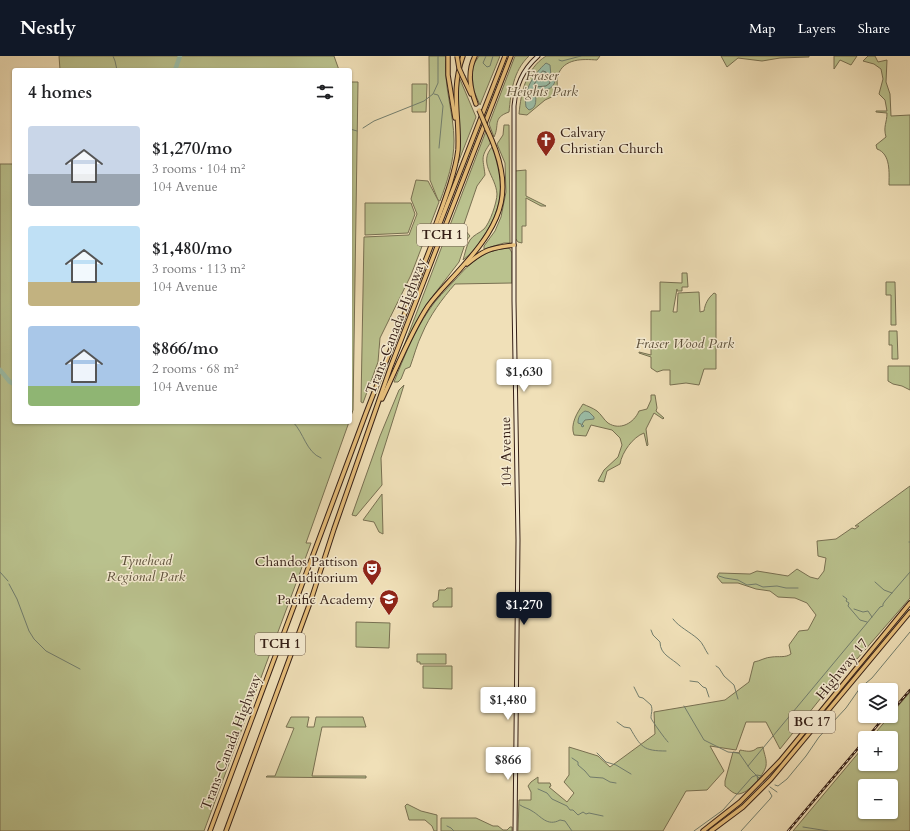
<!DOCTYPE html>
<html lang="en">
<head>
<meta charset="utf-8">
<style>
  body { margin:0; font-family:Cardo,serif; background:#f2f2f2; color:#202124; height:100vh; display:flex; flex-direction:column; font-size:15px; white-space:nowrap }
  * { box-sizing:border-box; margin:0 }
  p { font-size:13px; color:#757577 }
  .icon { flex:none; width:22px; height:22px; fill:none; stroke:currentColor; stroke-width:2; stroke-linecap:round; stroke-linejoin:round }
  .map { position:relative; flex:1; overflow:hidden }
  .sheet { position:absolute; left:12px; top:12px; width:340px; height:356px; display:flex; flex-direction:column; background:#fff; border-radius:4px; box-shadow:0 1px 3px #0004 }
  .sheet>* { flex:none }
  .tools { position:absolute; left:858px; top:627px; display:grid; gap:8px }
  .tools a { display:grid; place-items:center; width:40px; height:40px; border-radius:4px; background:#fff; box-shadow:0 1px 3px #0004; font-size:20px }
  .price { position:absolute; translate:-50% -34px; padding:0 9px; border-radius:4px; background:#fff; color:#222; font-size:13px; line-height:26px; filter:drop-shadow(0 1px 2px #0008) }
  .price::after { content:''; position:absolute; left:50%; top:24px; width:12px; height:9px; margin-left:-6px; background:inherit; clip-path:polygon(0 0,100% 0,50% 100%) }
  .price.selected { background:#111827; color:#fff }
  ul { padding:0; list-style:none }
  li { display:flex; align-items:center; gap:12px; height:100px; padding:0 16px }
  li span { display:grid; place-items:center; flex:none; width:112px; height:80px; border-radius:4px; color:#555 }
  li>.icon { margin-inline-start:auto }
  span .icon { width:48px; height:48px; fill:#fffc; stroke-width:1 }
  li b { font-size:17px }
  h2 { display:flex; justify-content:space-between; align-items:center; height:48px; padding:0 16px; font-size:17px }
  header { display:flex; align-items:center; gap:24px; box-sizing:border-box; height:56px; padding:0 20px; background:#111827; color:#fff }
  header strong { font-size:19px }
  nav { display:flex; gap:22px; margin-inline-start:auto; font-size:14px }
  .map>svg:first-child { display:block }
  .green { fill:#bac28e; stroke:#787052; fill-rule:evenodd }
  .water { fill:#9bbea8; stroke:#727e6e }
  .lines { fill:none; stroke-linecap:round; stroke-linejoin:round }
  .shore { stroke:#686e5f; stroke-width:1 }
  .stream { stroke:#727e6e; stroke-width:1 }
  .river { stroke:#9bbea8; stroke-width:4.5 }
  .secondary-casing { stroke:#351f16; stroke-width:5 }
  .trunk-casing { stroke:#351f16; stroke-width:5.5 }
  .motorway-casing { stroke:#351f16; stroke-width:5.5 }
  .secondary { stroke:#f5ebd1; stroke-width:3 }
  .trunk { stroke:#e8c07c; stroke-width:3.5 }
  .motorway { stroke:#e8c07c; stroke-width:3.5 }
  .rail-casing { stroke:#351f16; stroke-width:2.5 }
  .rail { stroke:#f5ebd1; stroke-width:1; stroke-dasharray:3; stroke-linecap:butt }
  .motorway-bridge-casing { stroke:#351f16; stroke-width:5.5; stroke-linecap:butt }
  .motorway-bridge { stroke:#e8c07c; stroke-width:3.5 }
  .labels { text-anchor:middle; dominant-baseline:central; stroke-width:3; stroke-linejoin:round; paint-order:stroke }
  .shield { fill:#f5ebd1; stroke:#6f5c4e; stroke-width:1 }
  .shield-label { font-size:13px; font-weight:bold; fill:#351f16 }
  .park-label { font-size:14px; font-style:italic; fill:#5d503a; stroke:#f5ebd1 }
  .poi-label { font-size:14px; fill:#351f16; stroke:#f5ebd1; text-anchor:end }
  .street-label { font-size:14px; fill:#351f16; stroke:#f5ebd1 }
</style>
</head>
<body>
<header>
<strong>Nestly</strong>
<nav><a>Map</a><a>Layers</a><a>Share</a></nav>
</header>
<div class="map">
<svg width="910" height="775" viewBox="0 0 910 775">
  <rect width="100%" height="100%" fill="#f0e0b8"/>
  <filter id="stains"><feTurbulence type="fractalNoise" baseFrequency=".005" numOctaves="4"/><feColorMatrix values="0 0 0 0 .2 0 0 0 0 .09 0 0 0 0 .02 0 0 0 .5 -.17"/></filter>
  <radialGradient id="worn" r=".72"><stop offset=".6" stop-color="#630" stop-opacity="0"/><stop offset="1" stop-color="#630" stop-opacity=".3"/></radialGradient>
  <g class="green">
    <polygon points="59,0 334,0 339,14 60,14"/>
    <path d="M429 0H446C443 29 454 57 454 85 454 106 447 126 440 145L438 144 430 124Z"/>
    <polygon points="479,0 500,0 480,49 473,33 472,11"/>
    <path d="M515 0H529C513 15 511 36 509 56 492 62 500 69 494 81L489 68Z"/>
    <path d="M546 0H600L597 4C583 3 564 2 558 19 556 24 558 33 558 38L545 44 527 59 519 58C521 36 526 13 546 0Z"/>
    <polygon points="721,0 809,0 809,1 780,2 762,5 738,2 727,11"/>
    <polygon points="834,0 857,0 851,9 840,4 834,13"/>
    <path d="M868 0H875L878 6 887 4 886 26 890 38 891 60 910 59V129H889C889 117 891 98 877 93L876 89 886 81C883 70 887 67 887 57L876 56V55H887L885 44 879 38 883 23 881 13 874 8 863 5Z"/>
    <path d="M459 21 476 61 458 107C462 77 454 49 459 21Z"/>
    <polygon points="350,26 358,26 353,354 350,363"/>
    <polygon points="412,28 427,28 426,56 412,56"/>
    <polygon points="504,69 509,69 510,187 504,187 484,193 484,190 495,175 501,161 506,136 505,107 497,88 503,79"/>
    <path d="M486 75 491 86C480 102 483 101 485 119L477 130 464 168 465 174 470 180 466 185 459 206 426 249 397 308Z"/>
    <path d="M493 90C505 123 504 151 483 181 478 190 471 198 463 204 465 198 466 190 470 184 473 179 480 177 484 173 490 167 497 146 497 138 496 120 477 107 493 90Z"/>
    <polygon points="0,108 14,108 14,366 349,366 306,487 311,487 204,775 0,775"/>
    <polygon points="526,114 526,140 546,150 541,150 526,142 526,170 522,170 522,187 518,186 515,182 515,115"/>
    <polygon points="416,124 428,125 439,146 411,219 380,282 378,306 363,347 361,346 364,181 409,179 417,158 411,143"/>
    <polygon points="365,147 411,147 415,158 408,177 365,179"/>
    <path d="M508 192 510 193 512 197V227L455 228C442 243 430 259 422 278 417 288 414 300 410 311L405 313 401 323 398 326H394C404 301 414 276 429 254 436 243 446 234 455 224 472 205 482 195 508 192Z"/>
    <path d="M682 217H687L688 231H682V235H677V233L673 256H677L678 237 699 236 700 256 704 255C705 248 708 242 714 237L716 238V313H704L699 329 686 327 670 329V314H663L657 316 651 312V301L639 297V296L651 299V255H660V226L682 227Z"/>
    <polygon points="886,226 895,226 896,269 891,269 891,239 886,239"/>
    <polygon points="897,275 898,303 892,303 892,289 889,289 889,275"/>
    <polygon points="888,310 910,310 910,334 902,330 893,328 888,325"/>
    <polygon points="404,329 381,402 382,429 356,460 352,459 380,380 399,334"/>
    <path d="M651 339H655L657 352 656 355 664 362 663 363 654 357 646 373 648 389 647 390 644 377C633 381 622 396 620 408L607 415 604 426 598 425 604 414 618 401 622 389 620 382 612 374 591 369 586 380 574 379C570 368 577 357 583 348 587 350 593 352 597 355 601 358 604 364 608 367 620 375 634 367 639 355L647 353 651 344Z"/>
    <path d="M910 430V542L857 603 853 602 780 693 766 666H746L736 694 710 690 724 715 707 734 686 735 663 775H518L519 744H531V736L528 730 531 726 538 721V727H550L551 730 549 731 567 746 574 737 564 726 569 719V691L598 700 610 711 655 678 654 656 725 644 749 626 754 606C760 605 766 601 772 601 779 600 785 602 791 598L789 589 799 575 808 574 816 559 807 547 795 542 778 541 770 535 756 533 738 527H722L717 521 719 517 750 518 757 515 788 520 797 513 810 521 818 523 824 515 826 502 818 500 817 485 836 483 852 472 855 473 859 470H855Z"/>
    <polygon points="382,438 383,478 379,476 374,466 363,464"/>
    <polygon points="447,532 452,532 452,551 433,551 433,547 438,544 439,534 445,534"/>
    <polygon points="356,566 390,567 389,592 356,591"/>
    <polygon points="417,598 446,598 446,608 420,608 420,606 417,606"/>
    <polygon points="423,610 452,610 452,633 423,632"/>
    <path d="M910 636V775H793L865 689V708H891V682H871ZM865 730H891V756H865Z"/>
    <polygon points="291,661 309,661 307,671 314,671 316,661 363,661 366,671 322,671 312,720 366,720 366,722 266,721 267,720 275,720 294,672 286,671"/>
    <path d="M763 691C764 698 767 703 766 710 764 719 748 738 738 738 733 738 729 733 725 730V725L733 696 739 697 740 694C746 695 752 697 757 692Z"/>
    <polygon points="407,748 421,755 437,759 437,775 434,775 432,770 425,764 409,764 405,750"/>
    <polygon points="441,762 476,762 493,770 498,770 503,774 507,774 510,771 512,771 512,775 441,775"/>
  </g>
  <g class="water">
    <path d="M546 7 550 9 551 20 555 25C553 34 545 34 537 35 534 43 539 51 529 54L526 51C523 34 534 18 546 7Z"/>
    <path d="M585 355 589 356 594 361V363L585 364 582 368 584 370 582 371 581 368 578 367C578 361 580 358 585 355Z"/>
  </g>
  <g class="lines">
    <polygon class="shore" points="543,15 546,16 550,27 546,30 535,31 534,29 538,21"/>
    <g class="stream">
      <polyline points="113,0 115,5 117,14"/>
      <polyline points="486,0 483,7 487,11 490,10 493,0"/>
      <polyline points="559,4 562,5 581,0"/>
      <polyline points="434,38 438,39 443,50 439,92"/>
      <polyline points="363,72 374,65 424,45 433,38 438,27 438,0"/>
      <polyline points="350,73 357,75"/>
      <path d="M293 366C304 377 306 396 321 402"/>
      <polyline points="909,486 910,486"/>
      <polyline points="0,516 8,525"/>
      <polyline points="719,520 725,522 738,524 747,529 756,528 763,531 777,530 786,532 798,532"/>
      <polyline points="875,526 884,534 892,537"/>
      <polyline points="9,528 17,543 29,575 34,583 46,595 80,613"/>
      <polyline points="843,540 847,543 846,545 849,547 848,550 860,564 867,566"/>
      <polyline points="854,553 863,556 868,555 872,561"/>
      <path d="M673 563C679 571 690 576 698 583 703 587 705 594 708 598"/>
      <path d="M651 574 653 579 660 586C660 599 672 602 680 610"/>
      <polyline points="716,610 719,612 724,620 734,629 738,643"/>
      <polyline points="690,625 698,626 703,631 706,632 709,641"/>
      <path d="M634 631 639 641 643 642 651 649C653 654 651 657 651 662 652 665 665 683 668 686"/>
      <polyline points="684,650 704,684 728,696 739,697 750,713 760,723"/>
      <path d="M617 666 624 671 630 672C641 691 643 695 666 695"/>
      <polyline points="597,697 606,706 616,709 631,718"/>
      <polyline points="572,702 578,706 578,709 585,715 590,721 603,722 610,726 616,727"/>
      <polyline points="748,710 867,567 880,551 883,550 883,548 885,545 910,516"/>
      <polyline points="757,720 758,725"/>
      <polyline points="775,729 778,730 787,723 806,700 819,681 846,652 860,632 872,622 910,576"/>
      <polyline points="770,731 777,736"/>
      <polyline points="538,733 547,737 552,743 567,750 570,754 573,754 578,759 583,756 586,758 589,757 603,760"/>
      <path d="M520 749C524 752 528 752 532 755 541 760 547 771 560 764L565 765 572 775"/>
      <polyline points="447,770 451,772 454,775"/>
      <polyline points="803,771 828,775"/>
      <polyline points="694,775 723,754 752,721 757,719 762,720"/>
      <polyline points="741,775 770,743 772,740 769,735"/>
    </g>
    <g class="river">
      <polyline points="175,14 180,0"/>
      <polyline points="0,314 10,326 14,328"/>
    </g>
    <defs>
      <path id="secondary" d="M515 775 518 484 514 245V50C516 30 522 14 538 0"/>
      <g id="trunk">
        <polyline points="703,775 740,746 780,705 910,547"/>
        <polyline points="711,775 743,751 771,723 910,556"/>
      </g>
      <g id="motorway">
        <polyline points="448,0 448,19 455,62"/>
        <path d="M475 0C467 16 470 32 476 48"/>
        <polyline points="463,21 471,38"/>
        <path d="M430 185C439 158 455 121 458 94 460 59 450 36 463 0"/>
        <path d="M467 208C485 193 491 192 514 189"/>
        <path d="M382 343C396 314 410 277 428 250 438 236 451 224 462 211 505 163 515 133 487 73"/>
        <polyline points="210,775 366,357 505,0"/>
        <polyline points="226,775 311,544 334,473 391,310 511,0"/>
      </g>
    </defs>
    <use href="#secondary" class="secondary-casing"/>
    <use href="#trunk" class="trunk-casing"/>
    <use href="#motorway" class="motorway-casing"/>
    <use href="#secondary" class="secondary"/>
    <use href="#trunk" class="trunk"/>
    <use href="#motorway" class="motorway"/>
    <defs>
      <g id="rail">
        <polyline points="891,656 910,634"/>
        <polyline points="867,682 885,660"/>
        <polyline points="788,775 865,684"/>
      </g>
    </defs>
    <use href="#rail" class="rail-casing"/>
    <use href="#rail" class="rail"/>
    <defs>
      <g id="motorway-bridge">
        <polyline points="457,0 459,12 463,21"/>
        <polyline points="479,54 487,73"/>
      </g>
    </defs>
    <use href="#motorway-bridge" class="motorway-bridge-casing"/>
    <use href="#motorway-bridge" class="motorway-bridge"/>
  </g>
  <defs>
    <symbol id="church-pin" viewBox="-11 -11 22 30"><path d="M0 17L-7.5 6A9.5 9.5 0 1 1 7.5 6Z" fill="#8f2418" stroke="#f5ebd1"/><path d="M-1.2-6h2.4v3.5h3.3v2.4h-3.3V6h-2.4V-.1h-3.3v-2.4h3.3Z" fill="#fff"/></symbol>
    <symbol id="theatre-pin" viewBox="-11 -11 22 30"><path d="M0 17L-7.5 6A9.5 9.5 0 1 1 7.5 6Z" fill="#8f2418" stroke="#f5ebd1"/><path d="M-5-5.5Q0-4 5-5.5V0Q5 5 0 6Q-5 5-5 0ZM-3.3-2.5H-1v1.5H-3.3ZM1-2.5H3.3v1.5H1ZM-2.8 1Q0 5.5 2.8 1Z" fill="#fff"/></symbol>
    <symbol id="school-pin" viewBox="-11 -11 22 30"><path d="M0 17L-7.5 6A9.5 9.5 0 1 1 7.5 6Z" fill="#8f2418" stroke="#f5ebd1"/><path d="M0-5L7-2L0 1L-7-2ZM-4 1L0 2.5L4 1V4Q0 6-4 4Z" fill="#fff"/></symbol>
  </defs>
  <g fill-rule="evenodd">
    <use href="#church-pin" x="535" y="73" width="22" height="30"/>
    <use href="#theatre-pin" x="361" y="502" width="22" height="30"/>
    <use href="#school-pin" x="378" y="532" width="22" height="30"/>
  </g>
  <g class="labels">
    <g class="shield">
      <rect x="417" y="168" width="50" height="22" rx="3"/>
      <rect x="255" y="577" width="50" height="22" rx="3"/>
      <rect x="789" y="655" width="46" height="22" rx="3"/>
    </g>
    <g class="shield-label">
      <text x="442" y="179">TCH 1</text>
      <text x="280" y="588">TCH 1</text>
      <text x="812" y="666">BC 17</text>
    </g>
    <g class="park-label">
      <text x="542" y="19">Fraser<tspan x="542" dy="16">Heights Park</tspan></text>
      <text x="685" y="287">Fraser Wood Park</text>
      <text x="146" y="504">Tynehead<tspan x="146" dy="16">Regional Park</tspan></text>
    </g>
    <g class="poi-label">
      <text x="560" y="76" text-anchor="start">Calvary<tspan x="560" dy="16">Christian Church</tspan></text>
      <text x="358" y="505">Chandos Pattison<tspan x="358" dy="16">Auditorium</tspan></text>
      <text x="375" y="543">Pacific Academy</text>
    </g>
    <g class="street-label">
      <text transform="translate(396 270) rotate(-69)">Trans-Canada Highway</text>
      <text transform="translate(506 396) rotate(-91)">104 Avenue</text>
      <text transform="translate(842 613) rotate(-51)">Highway 17</text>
      <text transform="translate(231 686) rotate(-69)">Trans-Canada Highway</text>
    </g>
  </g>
  <rect width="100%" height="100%" filter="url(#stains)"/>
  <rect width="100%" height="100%" fill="url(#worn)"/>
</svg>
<div class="tools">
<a><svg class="icon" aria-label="layers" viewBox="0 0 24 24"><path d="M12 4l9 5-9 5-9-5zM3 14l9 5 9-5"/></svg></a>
<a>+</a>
<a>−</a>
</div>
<b class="price" style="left:524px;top:337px">$1,630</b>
<b class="price selected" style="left:524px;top:570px">$1,270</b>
<b class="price" style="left:508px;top:665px">$1,480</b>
<b class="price" style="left:508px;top:725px">$866</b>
<section class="sheet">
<h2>4 homes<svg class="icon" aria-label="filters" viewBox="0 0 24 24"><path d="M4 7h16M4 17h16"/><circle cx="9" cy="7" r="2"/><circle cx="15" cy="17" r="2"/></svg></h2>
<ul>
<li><span style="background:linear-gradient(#c9d6e8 60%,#9aa5b1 0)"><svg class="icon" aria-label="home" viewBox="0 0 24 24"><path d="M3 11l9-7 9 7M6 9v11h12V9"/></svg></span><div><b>$1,270/mo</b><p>3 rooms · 104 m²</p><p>104 Avenue</p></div></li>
<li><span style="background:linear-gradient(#bfe0f5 70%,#c2b280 0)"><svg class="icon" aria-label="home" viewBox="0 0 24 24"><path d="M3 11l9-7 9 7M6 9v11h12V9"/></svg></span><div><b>$1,480/mo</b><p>3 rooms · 113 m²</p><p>104 Avenue</p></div></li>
<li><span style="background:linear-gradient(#a9c7e8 75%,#8fb573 0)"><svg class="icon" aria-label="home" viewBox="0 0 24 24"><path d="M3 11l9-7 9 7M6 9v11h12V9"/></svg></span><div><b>$866/mo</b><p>2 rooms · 68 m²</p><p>104 Avenue</p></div></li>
</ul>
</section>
</div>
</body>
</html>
